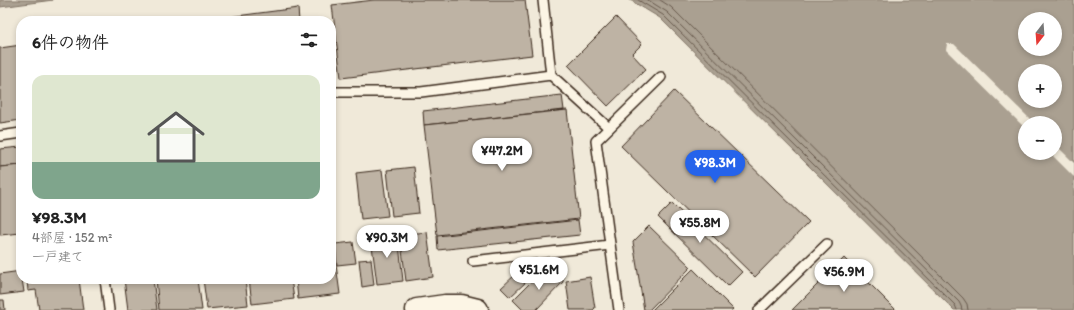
<!DOCTYPE html>
<html lang="ja">
<head>
<meta charset="utf-8">
<style>
  body { margin:0; font-family:Itim,"Klee One",sans-serif; background:#f6f6f6; color:#222; height:100vh; display:flex; flex-direction:column; font-size:15px; white-space:nowrap }
  * { box-sizing:border-box; margin:0 }
  p { font-size:13px; color:#767676 }
  .icon { flex:none; width:22px; height:22px; fill:none; stroke:currentColor; stroke-width:2; stroke-linecap:round; stroke-linejoin:round }
  .map { position:relative; flex:1; overflow:hidden }
  .drawer { position:absolute; left:16px; top:16px; width:320px; height:268px; display:flex; flex-direction:column; background:#fff; border-radius:16px; box-shadow:0 2px 6px #0003 }
  .drawer>* { flex:none }
  .needle { width:26px; rotate:197deg }
  .tools { position:absolute; left:1018px; top:12px; display:grid; gap:8px }
  .tools a { display:grid; place-items:center; width:44px; height:44px; border-radius:50%; background:#fff; box-shadow:0 2px 6px #0003; font-size:20px }
  .price { position:absolute; translate:-50% -34px; padding:0 9px; border-radius:14px; background:#fff; color:#222; font-size:13px; line-height:26px; filter:drop-shadow(0 1px 2px #0008) }
  .price::after { content:''; position:absolute; left:50%; top:24px; width:12px; height:9px; margin-left:-6px; background:inherit; clip-path:polygon(0 0,100% 0,50% 100%) }
  .price.current { background:#2563eb; color:#fff }
  ul { padding:0; list-style:none }
  li { display:grid; align-content:center; gap:8px; height:212px; padding:0 16px }
  li+li { border-top:1px solid #e0e0e0 }
  li span { display:grid; place-items:center; height:124px; border-radius:12px; color:#555 }
  li>.icon { margin-inline-start:auto }
  span .icon { width:72px; height:72px; fill:#fffc; stroke-width:1 }
  li b { font-size:17px }
  h2 { display:flex; justify-content:space-between; align-items:center; height:48px; padding:0 16px; font-size:17px }
  .map>svg:first-child { display:block }
  .water { fill:#aaa091; stroke:#7e7163; fill-rule:evenodd }
  .pier { fill:#f0e9d9 }
  .lines { fill:none; stroke-linecap:round; stroke-linejoin:round }
  .shore { stroke:#67594c; stroke-width:1 }
  .building { fill:#beb3a4; stroke:#3b2a1e }
  .lane-casing { stroke:#3b2a1e; stroke-width:12 }
  .secondary-casing { stroke:#3b2a1e; stroke-width:25 }
  .lane { stroke:#fcf5e5; stroke-width:9 }
  .secondary { stroke:#fcf5e5; stroke-width:22 }
</style>
</head>
<body>
<div class="map">
<svg width="1074" height="310" viewBox="0 0 1074 310">
  <rect width="100%" height="100%" fill="#f0e9d9"/>
  <filter id="ink" filterUnits="userSpaceOnUse"><feTurbulence type="fractalNoise" baseFrequency=".025" numOctaves="2"/><feDisplacementMap in="SourceGraphic" scale="8" xChannelSelector="R" yChannelSelector="G"/><feConvolveMatrix kernelMatrix="1 2 1 2 8 2 1 2 1" color-interpolation-filters="sRGB"/></filter>
  <g filter="url(#ink)">
    <g class="water">
      <polygon points="0,0 53,0 0,7"/>
      <path d="M630 0H1074V310H954L660 18ZM1025 19H1055V49H1025ZM1025 71H1055V101H1025ZM1025 123H1055V153H1025Z"/>
    </g>
    <g class="pier">
      <polygon points="947,44 954,44 1034,123 1025,123 1025,128 946,50"/>
      <polygon points="1055,144 1074,163 1074,177 1050,153 1055,153"/>
    </g>
    <g class="lines">
      <g class="shore">
        <polyline points="638,0 663,15 955,305 957,310"/>
        <polyline points="648,0 667,12 959,302 961,306 962,310"/>
        <polyline points="660,0 671,7 963,298 967,304 968,310"/>
      </g>
    </g>
    <g class="building">
      <polygon points="374,0 525,0 532,55 341,78 332,5"/>
      <polygon points="298,8 299,21 198,21"/>
      <polygon points="616,17 642,44 632,54 646,69 608,106 568,65"/>
      <polygon points="21,45 21,120 0,123 0,48"/>
      <polygon points="674,91 809,222 755,277 621,146"/>
      <polygon points="562,95 564,110 424,125 423,111"/>
      <polygon points="567,110 579,219 437,235 424,125"/>
      <polygon points="21,147 21,165 0,167 0,149"/>
      <polygon points="21,165 21,233 0,235 0,167"/>
      <polygon points="414,167 419,213 392,216 387,170"/>
      <polygon points="382,170 388,216 361,219 356,173"/>
      <polygon points="672,203 742,272 728,286 658,217"/>
      <polygon points="578,220 580,235 438,250 437,236"/>
      <polygon points="649,226 691,267 649,310 644,310 633,242"/>
      <polygon points="331,228 340,294 298,299 296,279 331,279"/>
      <polygon points="427,232 433,277 406,281 400,235"/>
      <polygon points="398,235 403,281 377,284 371,238"/>
      <polygon points="353,242 356,263 337,265 335,244"/>
      <polygon points="844,258 896,310 792,310"/>
      <polygon points="371,259 374,285 362,287 359,260"/>
      <polygon points="693,269 733,309 732,310 652,310"/>
      <polygon points="563,270 563,282 536,310 523,310 513,300 538,275"/>
      <polygon points="21,271 21,279 22,279 24,292 0,295 0,274"/>
      <polygon points="517,273 526,282 510,297 501,288"/>
      <polygon points="590,277 595,308 593,310 570,310 566,281"/>
      <polygon points="27,279 79,279 83,310 39,310 36,290 28,291"/>
      <polygon points="124,279 153,279 157,310 128,310"/>
      <polygon points="156,279 198,279 202,310 159,310"/>
      <polygon points="203,279 245,279 248,305 207,309"/>
      <polygon points="249,279 291,279 294,299 252,304"/>
      <polygon points="0,300 4,300 5,310 0,310"/>
    </g>
    <g class="lines">
      <defs>
        <g id="lane">
          <polyline points="543,0 551,75"/>
          <polyline points="331,92 421,92 551,75 609,128"/>
          <polyline points="0,136 21,133"/>
          <polyline points="473,261 610,245"/>
          <polyline points="105,279 109,310"/>
          <polyline points="619,310 596,141 661,77"/>
          <polyline points="759,310 827,244"/>
        </g>
        <polyline id="secondary" points="417,310 445,306 461,306 477,310"/>
      </defs>
      <use href="#lane" class="lane-casing"/>
      <use href="#secondary" class="secondary-casing"/>
      <use href="#lane" class="lane"/>
      <use href="#secondary" class="secondary"/>
    </g>
  </g>
</svg>
<div class="tools">
<a><svg class="needle" viewBox="-14 -14 28 28"><path d="M0-13l5 13h-10z" fill="#e53935"/><path d="M0 13l5-13h-10z" fill="#767676"/></svg></a>
<a>+</a>
<a>−</a>
</div>
<b class="price" style="left:502px;top:172px">¥47.2M</b>
<b class="price current" style="left:715px;top:184px">¥98.3M</b>
<b class="price" style="left:700px;top:244px">¥55.8M</b>
<b class="price" style="left:387px;top:259px">¥90.3M</b>
<b class="price" style="left:539px;top:291px">¥51.6M</b>
<b class="price" style="left:844px;top:293px">¥56.9M</b>
<section class="drawer">
<h2>6件の物件<svg class="icon" aria-label="filters" viewBox="0 0 24 24"><path d="M4 7h16M4 17h16"/><circle cx="9" cy="7" r="2"/><circle cx="15" cy="17" r="2"/></svg></h2>
<ul>
<li><span style="background:linear-gradient(#dfe7d0 70%,#7fa58c 0)"><svg class="icon" aria-label="home" viewBox="0 0 24 24"><path d="M3 11l9-7 9 7M6 9v11h12V9"/></svg></span><div><b>¥98.3M</b><p>4部屋 · 152 m²</p><p>一戸建て</p></div></li>
</ul>
</section>
</div>
</body>
</html>
